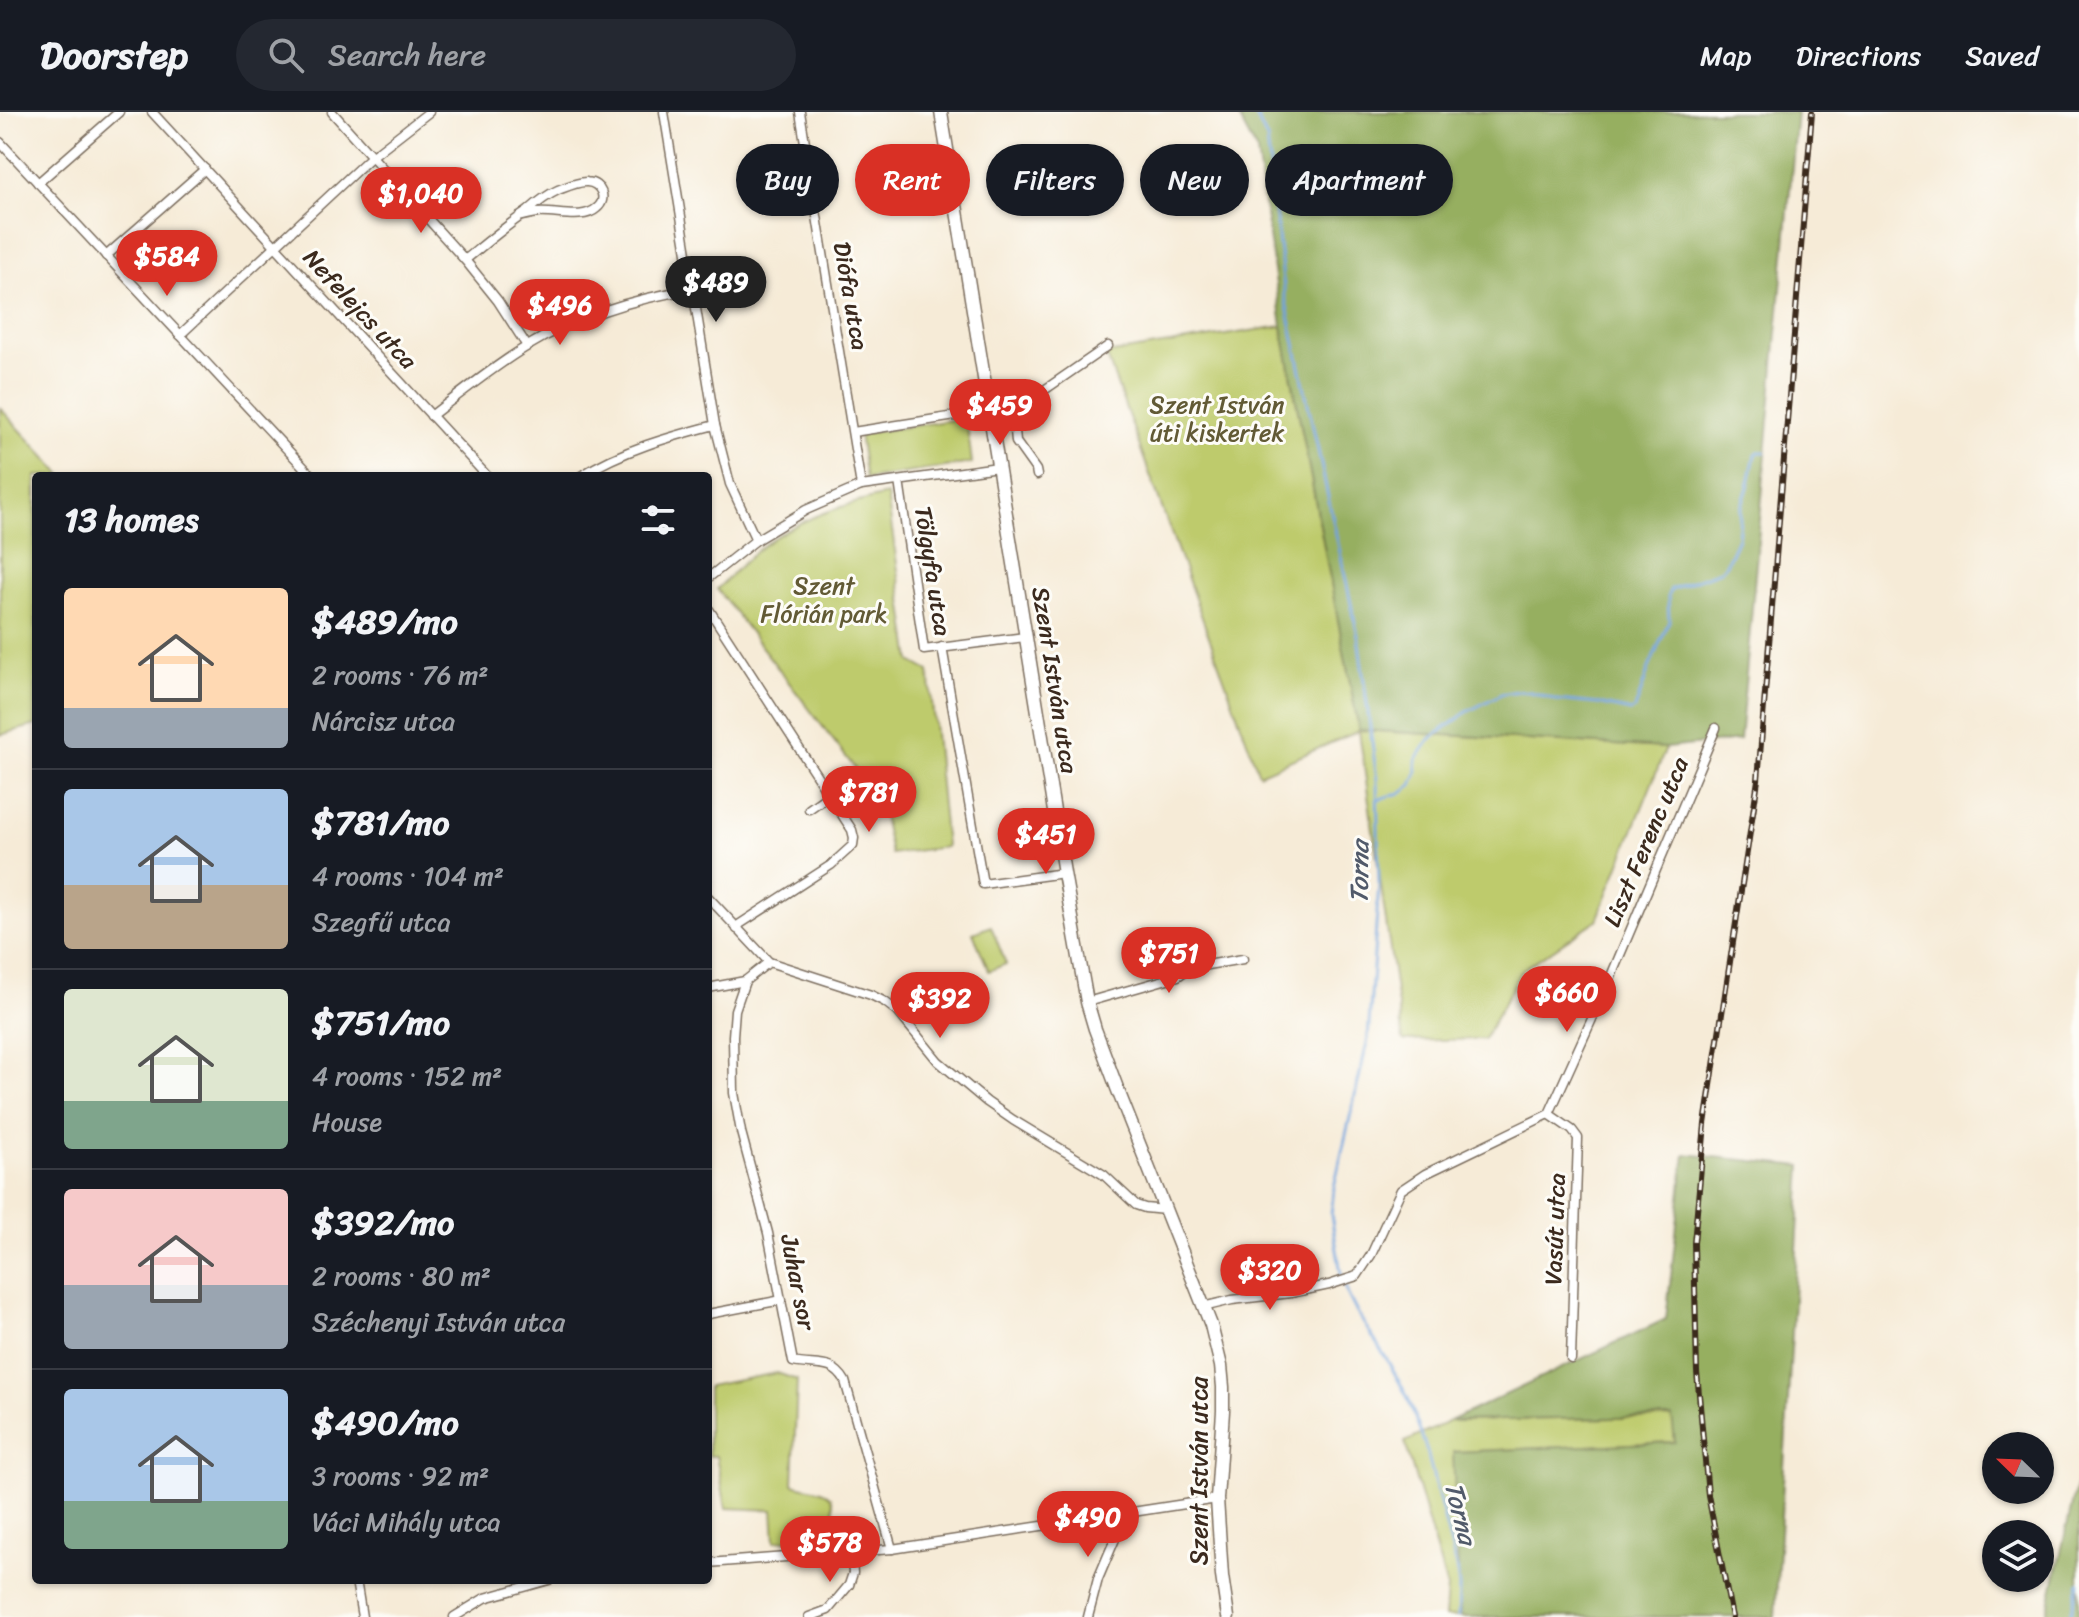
<!DOCTYPE html>
<html lang="en">
<head>
<meta charset="utf-8">
<style>
  body { margin:0; font-family:Sriracha,sans-serif; background:#242831; color:#f1f3f6; height:100vh; display:flex; flex-direction:column; font-size:30px; white-space:nowrap }
  * { box-sizing:border-box; margin:0 }
  p { font-size:26px; color:#9ea1a6 }
  .icon { flex:none; width:44px; height:44px; fill:none; stroke:currentColor; stroke-width:2; stroke-linecap:round; stroke-linejoin:round }
  .map { position:relative; flex:1; overflow:hidden }
  .panel { position:absolute; left:32px; top:360px; width:680px; height:1112px; display:flex; flex-direction:column; background:#171b24; border-radius:8px; box-shadow:0 2px 6px #0004 }
  .panel>* { flex:none }
  .hud { position:absolute; left:736px; top:32px; width:760px; height:72px; display:flex; gap:16px }
  .needle { width:52px; rotate:293deg }
  .tools { position:absolute; left:1982px; top:1320px; display:grid; gap:16px }
  .tools a { display:grid; place-items:center; width:72px; height:72px; border-radius:50%; background:#171b24; box-shadow:0 2px 6px #0004; font-size:40px }
  .price { position:absolute; translate:-50% -68px; padding:0 18px; border-radius:28px; background:#d93025; color:#fff; font-size:26px; line-height:52px; filter:drop-shadow(0 2px 4px #0008) }
  .price::after { content:''; position:absolute; left:50%; top:48px; width:24px; height:18px; margin-left:-12px; background:inherit; clip-path:polygon(0 0,100% 0,50% 100%) }
  .price.selected { background:#222; color:#fff }
  ul { padding:0; list-style:none }
  li { display:flex; align-items:center; gap:24px; height:200px; padding:0 32px }
  li+li { border-top:2px solid #363941 }
  li span { display:grid; place-items:center; flex:none; width:224px; height:160px; border-radius:8px; color:#555 }
  li>.icon { margin-inline-start:auto }
  span .icon { width:96px; height:96px; fill:#fffc; stroke-width:1 }
  li b { font-size:34px }
  h2 { display:flex; justify-content:space-between; align-items:center; height:96px; padding:0 32px; font-size:34px }
  .tag { padding:0 28px; border-radius:36px; background:#171b24; box-shadow:0 2px 6px #0004; font-size:28px; line-height:72px }
  .tag.selected { background:#d93025; color:#fff }
  header { display:flex; align-items:center; gap:48px; box-sizing:border-box; height:112px; padding:0 40px; background:#171b24; border-bottom:2px solid #363941 }
  header strong { font-size:38px }
  nav { display:flex; gap:44px; margin-inline-start:auto; font-size:28px }
  .search { width:560px; height:72px; background:#242831; display:flex; align-items:center; gap:20px; box-sizing:border-box; padding:0 28px; border-radius:44px; color:#9ea1a6; font-size:30px }
  .map>svg:first-child { display:block }
  .green { fill:#becb6c; stroke:#7c7a45; stroke-width:2 }
  .forest { fill:#96af60; stroke:#686c3f; stroke-width:2 }
  .lines { fill:none; stroke-linecap:round; stroke-linejoin:round }
  .stream { stroke:#71a2db; stroke-width:3 }
  .street-casing { stroke:#7c6e5f; stroke-width:11 }
  .secondary-casing { stroke:#7c6e5f; stroke-width:15 }
  .street { stroke:#fff; stroke-width:8 }
  .secondary { stroke:#fff; stroke-width:12 }
  .rail-casing { stroke:#3b2a1e; stroke-width:6 }
  .rail { stroke:#fdfcf7; stroke-width:3; stroke-dasharray:9; stroke-linecap:butt }
  .labels { text-anchor:middle; dominant-baseline:central; stroke-width:6; stroke-linejoin:round; paint-order:stroke }
  .street-label { font-size:24px; fill:#3b2a1e; stroke:#fdfcf7 }
  .park-label { font-size:24px; fill:#625a35; stroke:#fdfcf7 }
  .water-label { font-size:26px; font-style:italic; fill:#515a6a; stroke:#fdfcf7 }
</style>
</head>
<body>
<header>
<strong>Doorstep</strong>
<div class="search"><svg class="icon" aria-label="search" viewBox="0 0 24 24"><circle cx="10" cy="10" r="6"/><path d="M15 15l6 6"/></svg>Search here</div>
<nav><a>Map</a><a>Directions</a><a>Saved</a></nav>
</header>
<div class="map">
<svg width="2079" height="1505" viewBox="0 0 2079 1505">
  <rect width="100%" height="100%" fill="#fdfcf7"/>
  <filter id="ink" filterUnits="userSpaceOnUse"><feTurbulence type="fractalNoise" baseFrequency=".0125" numOctaves="2"/><feDisplacementMap in="SourceGraphic" scale="16" xChannelSelector="R" yChannelSelector="G"/><feConvolveMatrix kernelMatrix="1 2 1 2 8 2 1 2 1" color-interpolation-filters="sRGB"/></filter>
  <filter id="wash" filterUnits="userSpaceOnUse"><feTurbulence type="fractalNoise" baseFrequency=".006" numOctaves="4" result="noise"/><feDisplacementMap in="SourceGraphic" scale="32" xChannelSelector="R" yChannelSelector="G"/><feGaussianBlur stdDeviation="1.8" result="paint"/><feColorMatrix in="noise" values="0 0 0 0 0 0 0 0 0 0 0 0 0 0 0 0 0 1.4 0 .05"/><feComposite in="paint" operator="in"/></filter>
  <g filter="url(#wash)">
    <rect width="100%" height="100%" fill="#f6ebd7"/>
    <g class="green">
      <polygon points="1282,214 1359,618 1666,636 1597,808 1522,858 1484,927 1403,929 1359,619 1259,662 1106,242"/>
      <polygon points="0,296 63,364 36,364 36,613 0,623"/>
      <polygon points="966,306 972,351 866,367 859,322"/>
      <path d="M887 383 911 549 929 559 946 735 891 742 880 689 717 477C732 462 747 446 764 433 797 407 846 392 887 383Z"/>
      <polygon points="991,814 1006,852 989,859 973,821"/>
      <path d="M777 1261 797 1268 793 1372C838 1384 833 1375 834 1422L775 1429 773 1398 726 1396 716 1344H708V1274Z"/>
      <polygon points="1673,1305 1675,1330 1454,1340 1460,1505 1445,1505 1447,1476 1405,1330 1450,1309"/>
    </g>
    <g class="forest">
      <polygon points="1236,0 1797,0 1740,628 1666,636 1359,618 1282,214 1257,40"/>
      <polygon points="1685,1042 1802,1054 1775,1505 1460,1505 1453,1340 1675,1330 1672,1305 1450,1309 1666,1207"/>
      <polygon points="2079,1362 2079,1505 2046,1505"/>
    </g>
    <g class="lines">
      <g class="stream">
        <polyline points="1254,0 1267,27 1285,185 1358,524 1377,668 1379,772 1368,927 1334,1075 1331,1103 1341,1161 1348,1183 1357,1201 1388,1249 1408,1286 1426,1336 1456,1454 1459,1474 1458,1505"/>
        <polyline points="1379,687 1400,681 1412,673 1417,661 1416,648 1430,627 1467,600 1501,582 1518,579 1531,580 1556,588 1598,592 1631,599 1635,597 1649,556 1669,509 1668,483 1671,477 1720,459 1726,452 1738,426 1741,396 1748,375 1755,343 1758,340 1765,340"/>
        <polyline points="2070,1505 2079,1470"/>
      </g>
    </g>
  </g>
  <g filter="url(#ink)">
    <g class="lines">
      <defs>
        <g id="street">
          <polyline points="152,0 487,364"/>
          <polyline points="332,0 465,148 498,189 527,234"/>
          <polyline points="664,0 715,313 730,372 756,428"/>
          <polyline points="800,0 861,374"/>
          <polyline points="0,30 312,364"/>
          <polyline points="38,71 119,0"/>
          <polyline points="106,144 205,57"/>
          <path d="M465 148C486 131 506 114 528 99 537 91 547 83 558 78 566 75 579 69 587 70 601 71 608 87 597 96 583 109 555 99 537 101 531 102 525 103 519 105"/>
          <polyline points="180,223 371,45 429,0"/>
          <polyline points="1013,295 1016,330 1036,358 1037,363"/>
          <path d="M431 304C462 280 493 255 526 235 578 203 636 186 694 177"/>
          <polyline points="853,320 1013,295 1027,290 1108,234"/>
          <path d="M581 364C622 338 669 325 715 313"/>
          <polyline points="899,369 924,538 1025,525"/>
          <polyline points="708,466 756,428 806,398 861,374 998,355"/>
          <polyline points="708,496 852,718 854,726 853,733 831,753 740,812 737,817"/>
          <polyline points="942,535 983,772 1064,761"/>
          <polyline points="809,697 829,683"/>
          <polyline points="708,785 769,850 871,883 885,890 898,900 938,949 987,990 1013,1008 1104,1063 1136,1093 1145,1096 1165,1098"/>
          <path d="M745 869 735 898 733 924 734 981 741 1020 768 1121 793 1250C815 1255 832 1247 845 1269L892 1437"/>
          <polyline points="708,876 745,869 769,850"/>
          <polyline points="1087,890 1178,864 1189,856 1243,847"/>
          <polyline points="1549,1002 1572,1018 1578,1026 1571,1247"/>
          <polyline points="1203,1195 1232,1188 1291,1181 1329,1173 1357,1164 1371,1143 1401,1078 1425,1062 1549,1002 1606,876 1716,616"/>
          <polyline points="708,1202 782,1188"/>
          <polyline points="708,1451 892,1437 1217,1387"/>
          <polyline points="356,1468 362,1505"/>
          <polyline points="454,1505 485,1486 549,1468"/>
          <polyline points="809,1505 828,1498 849,1473 853,1461 851,1440"/>
          <polyline points="1088,1505 1098,1467 1126,1401"/>
        </g>
        <polyline id="secondary" points="941,0 1064,761 1087,890 1095,917 1117,976 1211,1213 1221,1254 1223,1275 1223,1299 1217,1387 1222,1464 1228,1505"/>
      </defs>
      <use href="#street" class="street-casing"/>
      <use href="#secondary" class="secondary-casing"/>
      <use href="#street" class="street"/>
      <use href="#secondary" class="secondary"/>
      <defs>
        <polyline id="rail" points="1732,1505 1708,1383 1697,1260 1694,1131 1705,1012 1758,668 1812,0"/>
      </defs>
      <use href="#rail" class="rail-casing"/>
      <use href="#rail" class="rail"/>
    </g>
  </g>
  <g class="labels">
    <g class="street-label">
      <text transform="translate(851 184) rotate(80)">Diófa utca</text>
      <text transform="translate(360 197) rotate(47)">Nefelejcs utca</text>
      <text transform="translate(933 459) rotate(81)">Tölgyfa utca</text>
      <text transform="translate(1055 568) rotate(81)">Szent István utca</text>
      <text transform="translate(1646 730) rotate(-67)">Liszt Ferenc utca</text>
      <text transform="translate(1555 1117) rotate(-88)">Vasút utca</text>
      <text transform="translate(798 1170) rotate(79)">Juhar sor</text>
      <text transform="translate(1199 1359) rotate(-90)">Szent István utca</text>
    </g>
    <g class="park-label">
      <text x="1217" y="293">Szent István<tspan x="1217" dy="28">úti kiskertek</tspan></text>
      <text x="824" y="474">Szent<tspan x="824" dy="28">Flórián park</tspan></text>
    </g>
    <g class="water-label">
      <text transform="translate(1359 760) rotate(-89)">Torna</text>
      <text transform="translate(1461 1401) rotate(76)">Torna</text>
    </g>
  </g>
</svg>
<div class="tools">
<a><svg class="needle" viewBox="-14 -14 28 28"><path d="M0-13l5 13h-10z" fill="#e53935"/><path d="M0 13l5-13h-10z" fill="#9ea1a6"/></svg></a>
<a><svg class="icon" aria-label="layers" viewBox="0 0 24 24"><path d="M12 4l9 5-9 5-9-5zM3 14l9 5 9-5"/></svg></a>
</div>
<b class="price" style="left:421px;top:123px">$1,040</b>
<b class="price" style="left:167px;top:186px">$584</b>
<b class="price selected" style="left:716px;top:212px">$489</b>
<b class="price" style="left:560px;top:235px">$496</b>
<b class="price" style="left:1000px;top:335px">$459</b>
<b class="price" style="left:869px;top:722px">$781</b>
<b class="price" style="left:1046px;top:764px">$451</b>
<b class="price" style="left:1169px;top:883px">$751</b>
<b class="price" style="left:1567px;top:922px">$660</b>
<b class="price" style="left:940px;top:928px">$392</b>
<b class="price" style="left:1270px;top:1200px">$320</b>
<b class="price" style="left:1088px;top:1447px">$490</b>
<b class="price" style="left:830px;top:1472px">$578</b>
<div class="hud">
<a class="tag">Buy</a>
<a class="tag selected">Rent</a>
<a class="tag">Filters</a>
<a class="tag">New</a>
<a class="tag">Apartment</a>
</div>
<section class="panel">
<h2>13 homes<svg class="icon" aria-label="filters" viewBox="0 0 24 24"><path d="M4 7h16M4 17h16"/><circle cx="9" cy="7" r="2"/><circle cx="15" cy="17" r="2"/></svg></h2>
<ul>
<li><span style="background:linear-gradient(#ffd9b3 75%,#9aa5b1 0)"><svg class="icon" aria-label="home" viewBox="0 0 24 24"><path d="M3 11l9-7 9 7M6 9v11h12V9"/></svg></span><div><b>$489/mo</b><p>2 rooms · 76 m²</p><p>Nárcisz utca</p></div></li>
<li><span style="background:linear-gradient(#a9c7e8 60%,#b9a48a 0)"><svg class="icon" aria-label="home" viewBox="0 0 24 24"><path d="M3 11l9-7 9 7M6 9v11h12V9"/></svg></span><div><b>$781/mo</b><p>4 rooms · 104 m²</p><p>Szegfű utca</p></div></li>
<li><span style="background:linear-gradient(#dfe7d0 70%,#7fa58c 0)"><svg class="icon" aria-label="home" viewBox="0 0 24 24"><path d="M3 11l9-7 9 7M6 9v11h12V9"/></svg></span><div><b>$751/mo</b><p>4 rooms · 152 m²</p><p>House</p></div></li>
<li><span style="background:linear-gradient(#f6c9c9 60%,#9aa5b1 0)"><svg class="icon" aria-label="home" viewBox="0 0 24 24"><path d="M3 11l9-7 9 7M6 9v11h12V9"/></svg></span><div><b>$392/mo</b><p>2 rooms · 80 m²</p><p>Széchenyi István utca</p></div></li>
<li><span style="background:linear-gradient(#a9c7e8 70%,#7fa58c 0)"><svg class="icon" aria-label="home" viewBox="0 0 24 24"><path d="M3 11l9-7 9 7M6 9v11h12V9"/></svg></span><div><b>$490/mo</b><p>3 rooms · 92 m²</p><p>Váci Mihály utca</p></div></li>
</ul>
</section>
</div>
</body>
</html>
